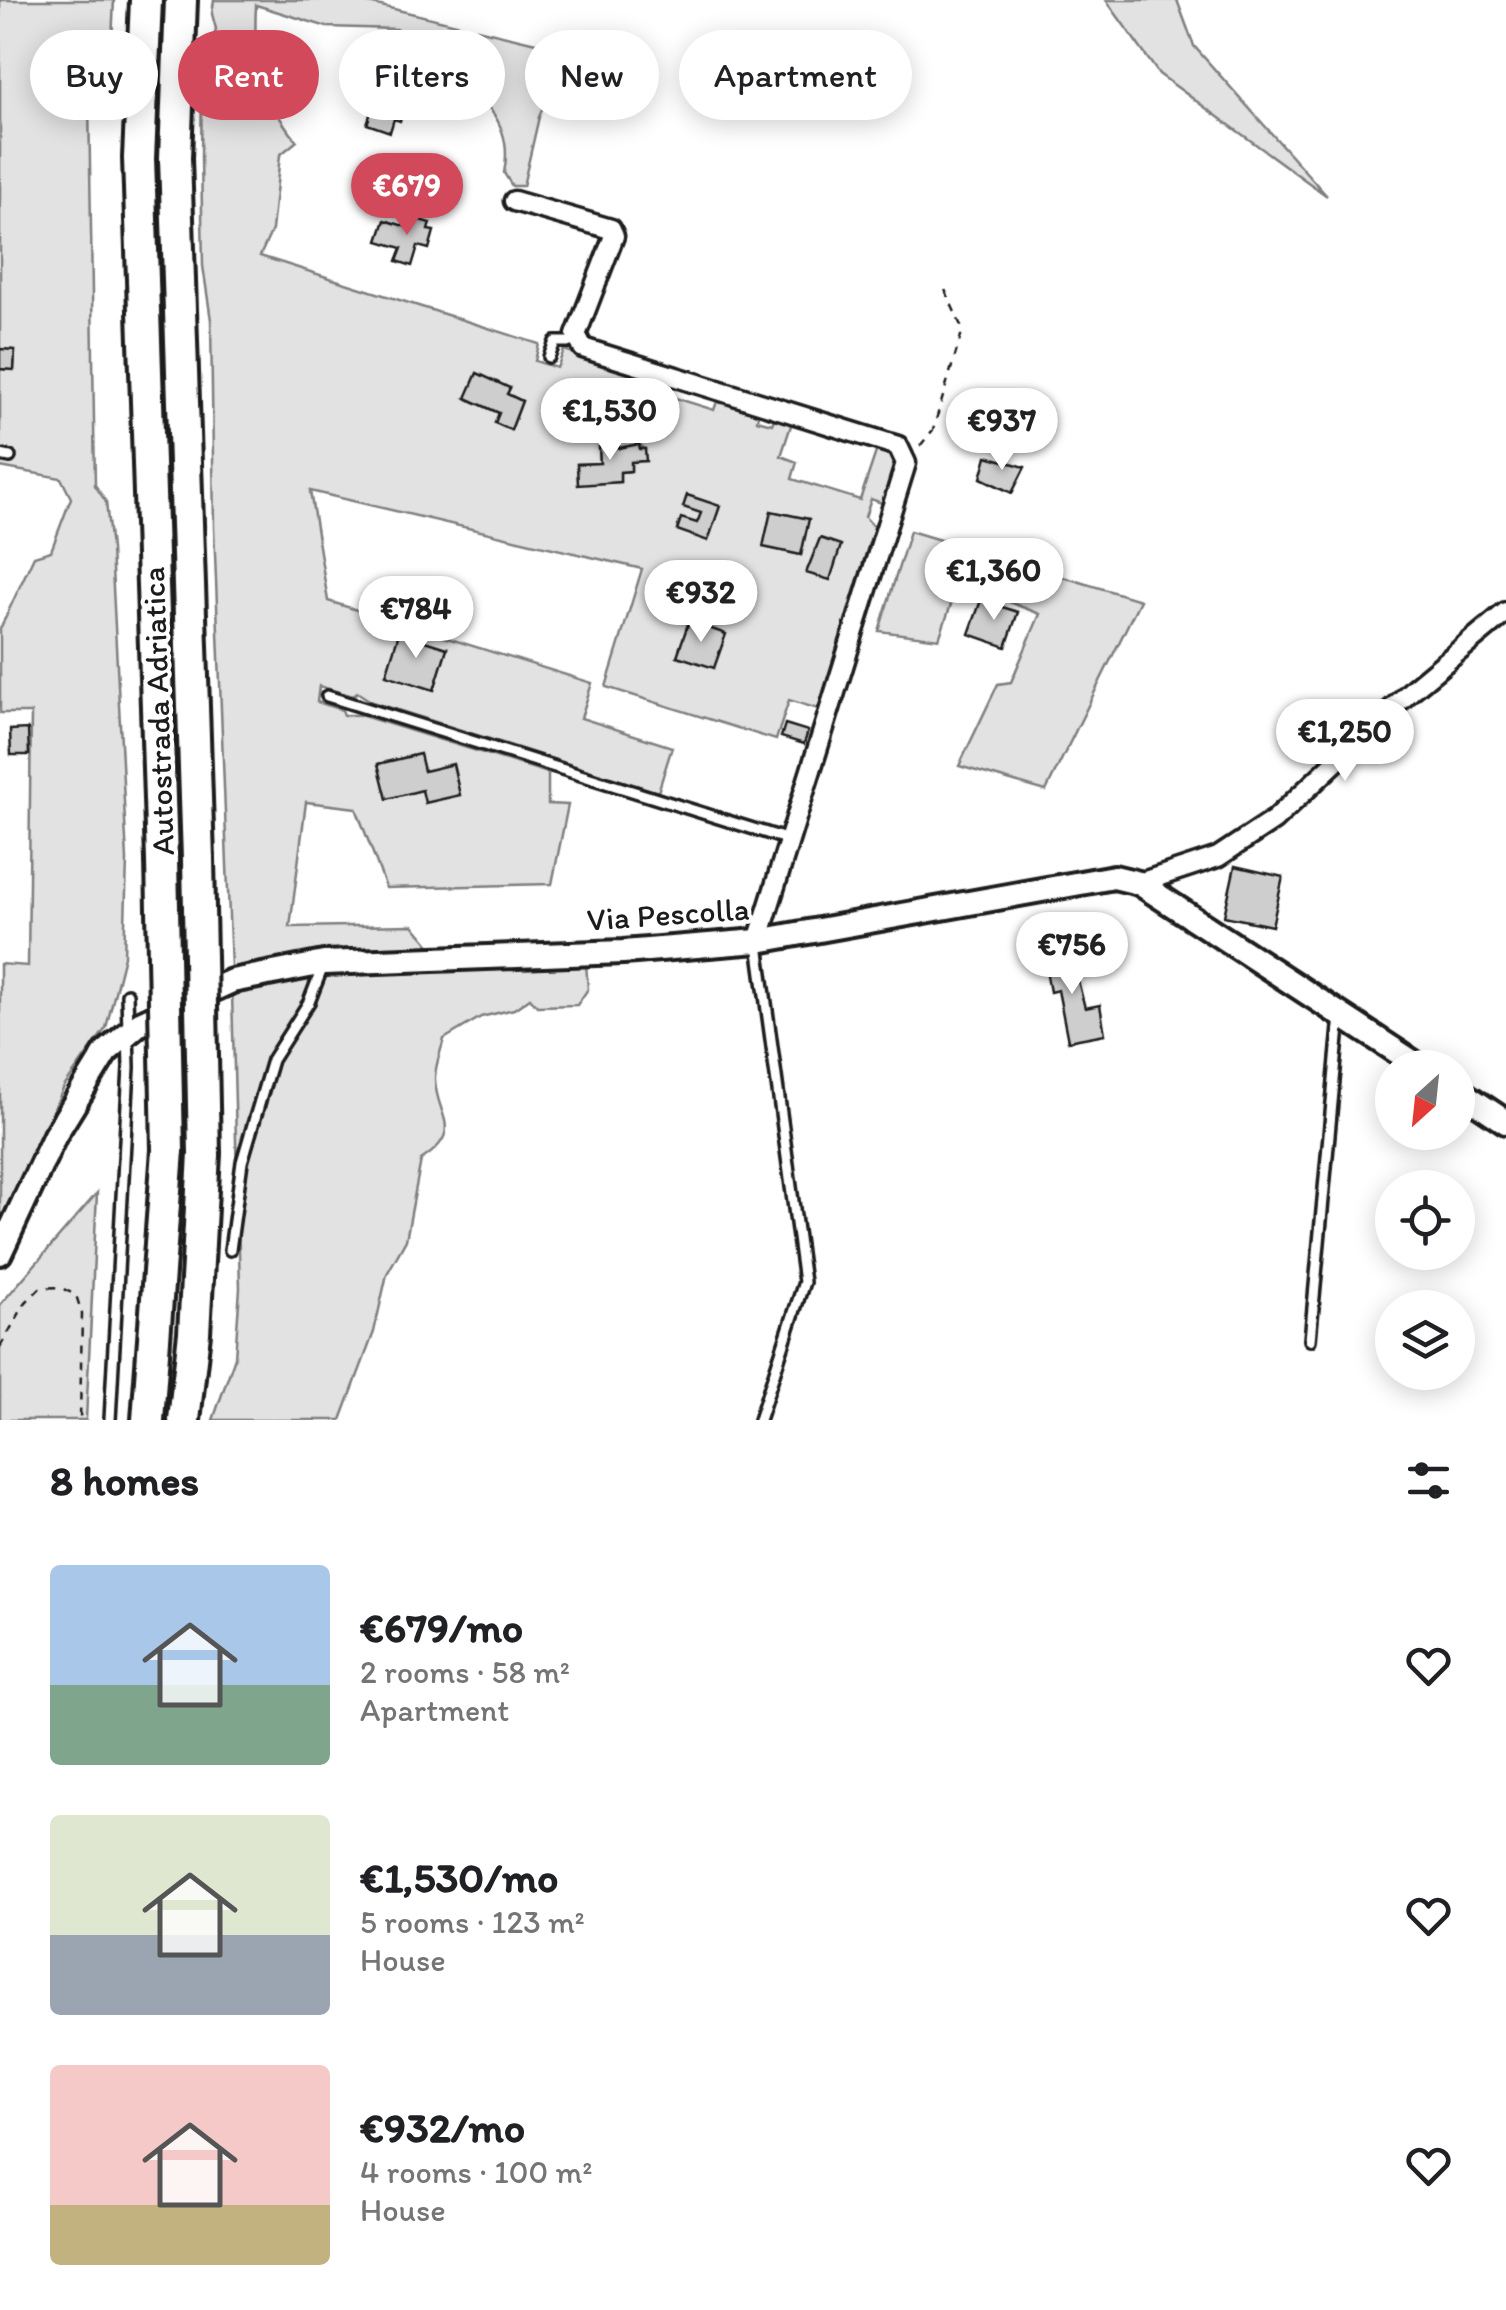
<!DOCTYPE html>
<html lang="en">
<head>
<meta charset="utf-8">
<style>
  body { margin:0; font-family:Itim,sans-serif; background:#f2f2f2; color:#202124; height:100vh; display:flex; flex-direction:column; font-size:38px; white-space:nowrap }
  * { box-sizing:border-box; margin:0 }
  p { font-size:32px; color:#757577 }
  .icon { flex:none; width:55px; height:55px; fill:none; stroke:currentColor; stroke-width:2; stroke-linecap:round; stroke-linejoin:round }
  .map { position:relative; height:1420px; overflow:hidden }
  .sheet { display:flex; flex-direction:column; background:#fff; flex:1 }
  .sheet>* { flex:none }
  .hud { position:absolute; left:30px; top:30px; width:1000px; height:90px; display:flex; gap:20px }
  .needle { width:65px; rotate:207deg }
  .controls { position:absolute; left:1375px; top:1050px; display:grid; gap:20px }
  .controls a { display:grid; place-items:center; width:100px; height:100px; border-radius:50%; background:#fff; box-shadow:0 5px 25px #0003; font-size:50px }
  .price { position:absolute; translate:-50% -85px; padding:0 22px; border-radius:35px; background:#fff; color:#222; font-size:32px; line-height:65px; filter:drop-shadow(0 2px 5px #0008) }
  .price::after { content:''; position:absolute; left:50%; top:60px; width:30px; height:22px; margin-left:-15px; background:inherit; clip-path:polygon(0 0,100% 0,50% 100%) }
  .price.selected { background:#d1495b; color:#fff }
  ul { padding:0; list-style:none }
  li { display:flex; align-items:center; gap:30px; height:250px; padding:0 50px }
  li span { display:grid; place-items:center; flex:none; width:280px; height:200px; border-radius:10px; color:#555 }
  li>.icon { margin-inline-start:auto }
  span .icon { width:120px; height:120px; fill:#fffc; stroke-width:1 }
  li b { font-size:42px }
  h2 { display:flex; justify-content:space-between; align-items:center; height:120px; padding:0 50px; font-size:42px }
  .chip { padding:0 35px; border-radius:45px; background:#fff; box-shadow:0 5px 25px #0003; font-size:35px; line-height:90px }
  .chip.selected { background:#d1495b; color:#fff }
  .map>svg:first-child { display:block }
  .green { fill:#e2e2e2; stroke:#7f7f7f; stroke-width:2.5; fill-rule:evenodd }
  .building { fill:#cecece; stroke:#1c1c1c; stroke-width:2.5 }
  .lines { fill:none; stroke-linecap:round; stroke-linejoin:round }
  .lane-casing { stroke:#1c1c1c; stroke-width:16 }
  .street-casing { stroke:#1c1c1c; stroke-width:25 }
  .secondary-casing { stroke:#1c1c1c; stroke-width:30 }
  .highway-casing { stroke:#1c1c1c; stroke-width:38 }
  .path { stroke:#1c1c1c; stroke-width:2.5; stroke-dasharray:8 8; stroke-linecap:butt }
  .lane { stroke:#fff; stroke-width:9 }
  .street { stroke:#fff; stroke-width:18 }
  .secondary { stroke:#fff; stroke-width:22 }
  .highway { stroke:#fff; stroke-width:30 }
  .highway-bridge-casing { stroke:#1c1c1c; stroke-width:38; stroke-linecap:butt }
  .highway-bridge { stroke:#fff; stroke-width:30 }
  .labels { text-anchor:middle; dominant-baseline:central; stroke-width:8; stroke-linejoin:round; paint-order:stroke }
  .street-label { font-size:32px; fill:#1c1c1c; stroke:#fff }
</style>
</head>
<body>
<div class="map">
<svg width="1506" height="1420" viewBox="0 0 1506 1420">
  <rect width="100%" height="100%" fill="#fff"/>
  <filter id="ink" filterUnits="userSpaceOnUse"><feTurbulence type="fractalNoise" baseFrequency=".01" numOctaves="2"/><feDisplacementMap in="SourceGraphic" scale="20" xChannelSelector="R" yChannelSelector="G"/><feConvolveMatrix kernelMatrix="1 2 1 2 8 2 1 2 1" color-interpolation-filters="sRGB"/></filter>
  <g filter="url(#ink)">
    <g class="green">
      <polygon points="0,0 114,0 109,99 89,101 95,485 106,502 111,549 127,860 124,956 106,1028 64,1087 0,1225 0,964 28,966 31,713 0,713 0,629 34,556 51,551 71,498 61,478 0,467 0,369 14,370 15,351 0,349"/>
      <path d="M214 0H356L565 50 539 117 523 186H512L504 173C520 96 437 77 396 29L327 27 256 5C253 64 259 95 297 141L280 155 272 230 260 256 539 344 535 361 557 368 564 350 662 380 659 393 714 410 719 396 759 409 757 420 772 424 776 414 888 450 895 459 882 503 871 499 865 517 874 527 818 709 789 700 776 740 606 687 642 569 310 491 328 601 592 683 581 718 672 747 658 792 372 702 357 692 353 696 319 686 317 702 342 710 344 715H360L548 773V804L568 805 552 884 386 888 356 808 306 802 290 927 413 925 433 949 324 954 231 968 214 528 211 320 203 266 201 157 202 86 216 29 212 14ZM510 388 507 394 522 401 511 430 495 423 499 413 466 398ZM792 422 877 449 860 500 792 479 797 462 781 456ZM605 436H618L619 448 639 444 645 449 631 462V471L620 472V482L579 484 577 464 600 463 599 447 605 446ZM771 512 808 519 801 555 764 547ZM447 648 434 690 386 674ZM419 754 424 771 453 765 422 790 387 798 379 764Z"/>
      <polygon points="1106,0 1177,0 1194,46 1327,196 1159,74"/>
      <polygon points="910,531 1140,600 1046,791 959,766 998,684 1011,682 1040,614 999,598 986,581 962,573 939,639 879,631"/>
      <path d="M586 964 588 989 577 1005 537 1006 530 998 514 1009 481 1017 444 1039C441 1051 435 1065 435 1078 435 1116 467 1130 421 1160L406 1240 387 1274 374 1332 341 1420H213L235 1357 240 1288 232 994 340 970Z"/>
      <polygon points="97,1193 86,1420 0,1420 0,1305"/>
    </g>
    <g class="building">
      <polygon points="394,72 407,77 401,96 419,102 415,113 404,109 400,121 394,119 390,132 367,124 373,106 363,103 368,87 387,93"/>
      <polygon points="410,217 430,223 428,230 434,231 429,249 418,246 412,266 397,261 402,248 378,241 385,220 407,227"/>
      <polygon points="0,349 15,350 14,370 0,369"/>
      <polygon points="477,373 510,388 507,394 522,401 511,430 495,423 499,413 466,398"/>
      <polygon points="604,436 618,436 619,448 639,444 640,449 645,449 646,461 631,462 631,471 620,472 620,482 578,485 577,464 600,463 599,447 605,446"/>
      <polygon points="987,456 1025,467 1012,493 981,478"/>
      <polygon points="687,495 720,506 708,541 677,530 681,518 697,523 701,513 683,507"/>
      <polygon points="771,511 809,519 801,555 763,547"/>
      <polygon points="820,538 841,545 830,580 806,573"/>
      <polygon points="688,566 723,579 717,594 683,582"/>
      <polygon points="981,600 1018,612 1006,647 969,634"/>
      <polygon points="689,621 726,634 714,668 677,656"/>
      <polygon points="399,633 447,648 434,690 386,675"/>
      <polygon points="785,724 808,731 804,744 781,737"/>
      <polygon points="28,729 29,755 11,755 10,730"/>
      <polygon points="420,754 424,771 453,764 460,795 425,803 422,790 387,799 378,764"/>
      <polygon points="1235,866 1283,877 1272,926 1224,916"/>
      <polygon points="1070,949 1085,1008 1100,1005 1105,1034 1068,1041 1058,990 1050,992 1043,954"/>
    </g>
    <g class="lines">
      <defs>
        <g id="lane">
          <polyline points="549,357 555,342 578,342"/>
          <polyline points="0,455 10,457"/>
          <polyline points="327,696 789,840"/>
          <polyline points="758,944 804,1282 759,1420"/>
          <polyline points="230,1250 242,1162 272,1060 309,1002 323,966"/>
          <polyline points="1310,1340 1340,1016"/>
          <polyline points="110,1420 129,1067 127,994"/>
        </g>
        <g id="street">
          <polyline points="514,201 611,229 614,236 576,335 583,348 898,446 906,463 758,941"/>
          <polyline points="1139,883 1218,857 1274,820 1413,689 1506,612"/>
        </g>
        <g id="secondary">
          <polyline points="1458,1090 1506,1122"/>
          <polyline points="0,1253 55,1135 106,1052 140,1023 232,981 324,963 623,952 758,941 1114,877 1139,883 1422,1068"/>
        </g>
        <g id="highway">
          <polyline points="146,0 139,158 162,860"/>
          <polyline points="181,0 175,158 198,859"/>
          <polyline points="148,1420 168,1150"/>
          <polyline points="184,1420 194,1333 204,1154"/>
        </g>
      </defs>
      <use href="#lane" class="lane-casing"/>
      <use href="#street" class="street-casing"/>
      <use href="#secondary" class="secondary-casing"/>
      <use href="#highway" class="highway-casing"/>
      <g class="path">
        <polyline points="920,446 933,430 961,336 961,326 942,283"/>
        <polyline points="0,1347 26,1302 40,1288 59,1287 76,1295 82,1314 80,1420"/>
      </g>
      <use href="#lane" class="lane"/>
      <use href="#street" class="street"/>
      <use href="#secondary" class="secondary"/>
      <use href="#highway" class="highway"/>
      <defs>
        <g id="highway-bridge">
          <polyline points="198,859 204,1154"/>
          <polyline points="162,860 168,1150"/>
        </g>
      </defs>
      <use href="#highway-bridge" class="highway-bridge-casing"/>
      <use href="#highway-bridge" class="highway-bridge"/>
    </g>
  </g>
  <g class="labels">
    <g class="street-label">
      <text transform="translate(158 711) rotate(-92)">Autostrada Adriatica</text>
      <text transform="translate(668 914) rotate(-4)">Via Pescolla</text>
    </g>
  </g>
</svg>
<div class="controls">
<a><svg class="needle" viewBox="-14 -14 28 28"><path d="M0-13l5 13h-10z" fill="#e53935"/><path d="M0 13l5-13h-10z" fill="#757577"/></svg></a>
<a><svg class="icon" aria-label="locate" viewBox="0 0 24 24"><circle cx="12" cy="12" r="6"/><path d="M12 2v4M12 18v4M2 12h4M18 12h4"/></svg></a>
<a><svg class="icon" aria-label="layers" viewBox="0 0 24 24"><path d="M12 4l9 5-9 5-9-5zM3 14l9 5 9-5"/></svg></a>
</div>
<b class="price selected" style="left:407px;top:238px">€679</b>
<b class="price" style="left:610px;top:463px">€1,530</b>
<b class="price" style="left:1002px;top:473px">€937</b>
<b class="price" style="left:994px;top:623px">€1,360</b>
<b class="price" style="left:701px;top:645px">€932</b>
<b class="price" style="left:416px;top:661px">€784</b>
<b class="price" style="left:1345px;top:784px">€1,250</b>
<b class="price" style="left:1072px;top:997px">€756</b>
<div class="hud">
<a class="chip">Buy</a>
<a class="chip selected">Rent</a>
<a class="chip">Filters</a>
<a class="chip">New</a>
<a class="chip">Apartment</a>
</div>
</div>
<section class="sheet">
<h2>8 homes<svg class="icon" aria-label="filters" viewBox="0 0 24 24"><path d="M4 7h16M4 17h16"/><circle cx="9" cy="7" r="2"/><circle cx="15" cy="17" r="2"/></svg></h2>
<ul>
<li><span style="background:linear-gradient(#a9c7e8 60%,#7fa58c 0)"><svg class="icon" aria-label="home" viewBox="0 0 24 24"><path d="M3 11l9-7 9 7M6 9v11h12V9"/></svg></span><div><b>€679/mo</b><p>2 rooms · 58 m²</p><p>Apartment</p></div><svg class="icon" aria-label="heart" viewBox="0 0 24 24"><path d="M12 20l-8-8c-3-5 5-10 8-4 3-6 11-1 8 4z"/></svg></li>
<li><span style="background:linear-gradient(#dfe7d0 60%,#9aa5b1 0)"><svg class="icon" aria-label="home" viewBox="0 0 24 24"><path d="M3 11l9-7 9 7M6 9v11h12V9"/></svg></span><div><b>€1,530/mo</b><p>5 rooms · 123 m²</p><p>House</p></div><svg class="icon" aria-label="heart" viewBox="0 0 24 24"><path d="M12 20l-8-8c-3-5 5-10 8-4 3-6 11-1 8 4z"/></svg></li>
<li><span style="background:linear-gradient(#f6c9c9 70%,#c2b280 0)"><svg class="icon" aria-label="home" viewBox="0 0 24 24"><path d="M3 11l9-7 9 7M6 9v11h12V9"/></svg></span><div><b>€932/mo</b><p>4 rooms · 100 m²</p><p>House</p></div><svg class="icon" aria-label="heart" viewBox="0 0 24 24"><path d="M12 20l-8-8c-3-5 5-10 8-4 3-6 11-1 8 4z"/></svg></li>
</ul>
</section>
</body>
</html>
